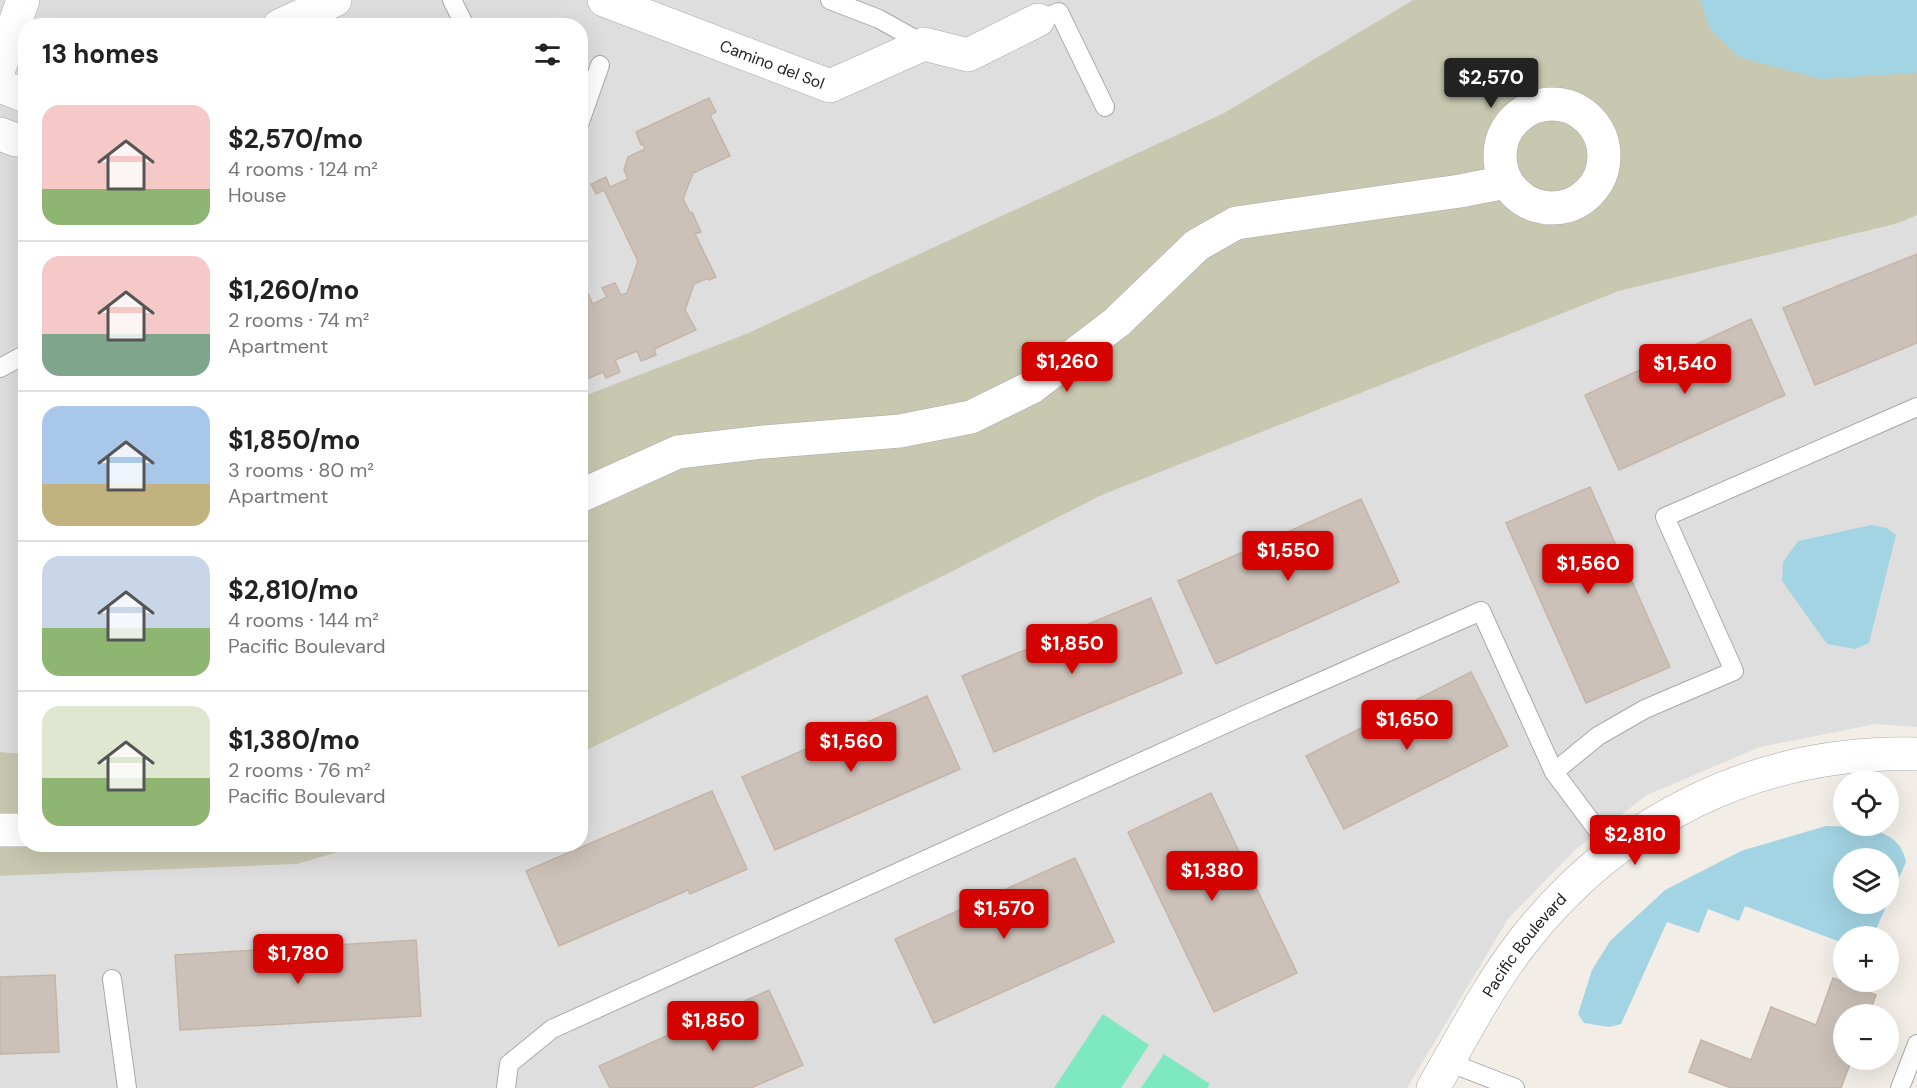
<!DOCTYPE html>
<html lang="en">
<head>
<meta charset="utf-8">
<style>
  body { margin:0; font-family:"DM Sans",sans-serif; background:#f6f6f6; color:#222; height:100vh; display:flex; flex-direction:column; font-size:22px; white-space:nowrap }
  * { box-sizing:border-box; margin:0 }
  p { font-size:20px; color:#767676 }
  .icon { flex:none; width:33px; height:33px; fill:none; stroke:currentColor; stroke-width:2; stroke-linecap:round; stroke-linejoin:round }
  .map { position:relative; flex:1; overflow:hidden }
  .panel { position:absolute; left:18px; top:18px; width:570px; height:834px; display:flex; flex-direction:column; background:#fff; border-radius:24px; box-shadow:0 6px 24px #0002 }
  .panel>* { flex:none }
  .buttons { position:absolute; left:1833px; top:770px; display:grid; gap:12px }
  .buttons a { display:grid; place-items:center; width:66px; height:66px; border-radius:50%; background:#fff; box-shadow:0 6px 24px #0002; font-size:30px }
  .price { position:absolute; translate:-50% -51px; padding:0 14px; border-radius:6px; background:#d20300; color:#fff; font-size:20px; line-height:39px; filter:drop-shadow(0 2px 3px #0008) }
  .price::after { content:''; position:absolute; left:50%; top:36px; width:18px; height:14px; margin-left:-9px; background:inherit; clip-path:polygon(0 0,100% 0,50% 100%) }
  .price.current { background:#222; color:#fff }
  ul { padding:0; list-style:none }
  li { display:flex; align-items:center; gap:18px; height:150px; padding:0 24px }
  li+li { border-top:2px solid #e0e0e0 }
  li span { display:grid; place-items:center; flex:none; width:168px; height:120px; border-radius:18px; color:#555 }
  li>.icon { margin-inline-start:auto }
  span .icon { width:72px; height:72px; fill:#fffc; stroke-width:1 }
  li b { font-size:26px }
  h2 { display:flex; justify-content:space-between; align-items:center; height:72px; padding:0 24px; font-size:26px }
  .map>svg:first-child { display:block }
  .residential { fill:#dfdede }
  .construction { fill:#c8c8b1 }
  .pitch { fill:#7ee8c1 }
  .water { fill:#a3d4e3; fill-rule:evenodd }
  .building { fill:#cbc1b9; stroke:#c5b5a7; stroke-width:1.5 }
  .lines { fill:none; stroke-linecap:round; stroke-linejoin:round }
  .service-casing { stroke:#a8a8a8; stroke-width:20 }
  .minor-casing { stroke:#a8a8a8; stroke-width:34 }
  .service { stroke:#fff; stroke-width:18 }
  .minor { stroke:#fff; stroke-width:33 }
  .labels { text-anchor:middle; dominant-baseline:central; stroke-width:4.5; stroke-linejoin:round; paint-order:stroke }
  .street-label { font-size:16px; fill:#212121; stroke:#fff }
</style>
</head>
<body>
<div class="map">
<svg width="1917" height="1088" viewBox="0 0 1917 1088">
  <rect width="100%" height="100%" fill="#f2eee7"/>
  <g class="residential">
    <polygon points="0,0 1413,0 1224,113 746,334 581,397 580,26 26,26 25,754 0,752"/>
    <polygon points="1917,215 1917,727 1876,724 1760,747 1647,795 1576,849 1508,919 1407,1088 0,1088 0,876 296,864 362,845 580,844 581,753 945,575 1102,495 1619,291 1899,223"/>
  </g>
  <g class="construction">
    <polygon points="1413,0 1917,0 1917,215 1899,223 1619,291 1102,495 945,575 581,753 581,397 746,334 1224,113"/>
    <polygon points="0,752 25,754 26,844 362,845 297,864 0,876"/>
  </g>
  <g class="pitch">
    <polygon points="1103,1014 1149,1045 1121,1088 1054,1088"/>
    <polygon points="1164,1054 1210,1084 1207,1088 1141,1088"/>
  </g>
  <g class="water">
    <polygon points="1700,0 1917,0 1917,71 1914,73 1820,79 1739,57 1710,29"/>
    <polygon points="1871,525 1887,528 1896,535 1869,643 1855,649 1827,644 1782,581 1783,562 1798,541"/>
    <path d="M1826 826C1855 827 1900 825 1906 862L1873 936H1844L1843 943 1745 906 1739 921 1708 909 1699 933 1667 922 1621 1024 1609 1027 1584 1023 1578 1014 1592 970 1610 941 1665 890 1741 851ZM1844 858H1888V903H1844Z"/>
  </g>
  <g class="building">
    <polygon points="709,98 716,112 710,115 730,156 693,173 683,199 690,213 692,212 701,232 695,234 716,277 709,280 708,278 694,284 685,310 696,330 654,349 656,355 641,361 637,351 615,360 620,372 606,378 603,372 580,382 580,297 588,294 593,304 607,297 602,288 615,283 621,295 627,293 638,261 604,190 596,194 591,184 606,177 610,187 628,179 624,170 628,157 645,149 643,144 641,145 636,132"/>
    <polygon points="1917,254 1917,343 1815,385 1783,308"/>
    <polygon points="1751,319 1785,395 1619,470 1585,395"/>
    <polygon points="1590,487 1670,667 1586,703 1506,523"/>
    <polygon points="1361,499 1399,582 1216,664 1178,581"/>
    <polygon points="1151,598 1182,673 994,752 962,676"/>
    <polygon points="1471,672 1508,746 1344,829 1306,756"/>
    <polygon points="927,696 960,769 775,850 742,777"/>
    <polygon points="712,791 747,869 690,894 688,890 559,946 526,871"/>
    <polygon points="1211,793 1297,973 1214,1012 1128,832"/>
    <polygon points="1075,858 1114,942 934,1023 895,939"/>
    <polygon points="416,940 421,1016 180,1030 175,955"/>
    <polygon points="55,975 59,1052 0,1054 0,977"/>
    <polygon points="1833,978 1876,995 1869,1014 1844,1014 1844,1059 1852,1059 1841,1088 1731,1088 1689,1072 1701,1040 1751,1060 1771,1007 1816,1025"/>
    <polygon points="769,990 803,1065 751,1088 610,1088 599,1066"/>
  </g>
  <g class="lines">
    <defs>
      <g id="service">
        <polyline points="452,0 465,26"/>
        <polyline points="830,0 879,19 924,44"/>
        <polyline points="1038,20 1059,12 1105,107"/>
        <polyline points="580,122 600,65"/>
        <polyline points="0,368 26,354"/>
        <polyline points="1554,772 1598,736 1645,709 1734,671 1665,517 1917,407"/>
        <polyline points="112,979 127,1088"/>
        <polyline points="1448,1062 1515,1088"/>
        <polyline points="506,1088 509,1064 552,1029 1245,715 1481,611 1554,772 1613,851"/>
        <polyline points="1900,1088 1917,1044"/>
      </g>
      <g id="minor">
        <path id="s1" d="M604 0 830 86 924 44 968 55 1038 20"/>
        <polyline points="279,26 335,0"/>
        <polyline points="0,66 23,0"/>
        <polyline points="0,86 26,96"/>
        <circle cx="1552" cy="156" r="52"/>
        <polyline points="0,134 16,140 26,139"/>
        <polyline points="580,496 678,452 764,442 900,431 971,417 1032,387 1117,322 1197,245 1236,223 1460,191 1506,182"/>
        <polyline points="0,830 26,830"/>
        <path id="s2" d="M1433 1088C1461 1040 1487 988 1521 944 1617 819 1759 750 1917 754"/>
      </g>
    </defs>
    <use href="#service" class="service-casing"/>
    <use href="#minor" class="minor-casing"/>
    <use href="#service" class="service"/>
    <use href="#minor" class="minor"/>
  </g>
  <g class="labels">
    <g class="street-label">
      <text stroke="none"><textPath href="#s1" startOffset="180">Camino del Sol</textPath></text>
      <text stroke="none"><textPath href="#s2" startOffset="170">Pacific Boulevard</textPath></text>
    </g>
  </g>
</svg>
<div class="buttons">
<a><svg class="icon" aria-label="locate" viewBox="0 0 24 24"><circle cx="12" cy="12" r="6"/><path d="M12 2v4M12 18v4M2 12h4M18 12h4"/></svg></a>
<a><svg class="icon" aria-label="layers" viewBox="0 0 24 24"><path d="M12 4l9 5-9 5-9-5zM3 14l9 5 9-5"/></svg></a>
<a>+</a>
<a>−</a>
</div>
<b class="price current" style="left:1491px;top:109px">$2,570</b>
<b class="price" style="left:1067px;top:393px">$1,260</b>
<b class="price" style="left:1685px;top:395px">$1,540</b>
<b class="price" style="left:1288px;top:582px">$1,550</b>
<b class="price" style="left:1588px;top:595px">$1,560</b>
<b class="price" style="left:1072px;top:675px">$1,850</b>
<b class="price" style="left:1407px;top:751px">$1,650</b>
<b class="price" style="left:851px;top:773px">$1,560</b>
<b class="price" style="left:1635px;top:866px">$2,810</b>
<b class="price" style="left:1212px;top:902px">$1,380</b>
<b class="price" style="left:1004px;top:940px">$1,570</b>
<b class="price" style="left:298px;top:985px">$1,780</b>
<b class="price" style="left:713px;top:1052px">$1,850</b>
<section class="panel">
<h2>13 homes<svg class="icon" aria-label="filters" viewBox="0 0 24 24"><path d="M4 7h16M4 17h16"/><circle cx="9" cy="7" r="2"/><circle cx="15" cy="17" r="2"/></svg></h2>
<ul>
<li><span style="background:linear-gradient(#f6c9c9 70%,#8fb573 0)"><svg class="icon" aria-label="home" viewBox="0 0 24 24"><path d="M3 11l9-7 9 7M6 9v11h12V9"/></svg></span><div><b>$2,570/mo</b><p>4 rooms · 124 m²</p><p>House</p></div></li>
<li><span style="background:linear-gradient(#f6c9c9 65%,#7fa58c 0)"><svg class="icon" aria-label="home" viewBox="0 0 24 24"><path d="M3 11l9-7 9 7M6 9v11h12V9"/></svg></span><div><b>$1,260/mo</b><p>2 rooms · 74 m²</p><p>Apartment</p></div></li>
<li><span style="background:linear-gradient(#a9c7e8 65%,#c2b280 0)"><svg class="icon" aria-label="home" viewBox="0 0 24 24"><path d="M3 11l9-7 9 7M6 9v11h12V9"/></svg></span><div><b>$1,850/mo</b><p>3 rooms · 80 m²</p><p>Apartment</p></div></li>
<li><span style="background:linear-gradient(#c9d6e8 60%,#8fb573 0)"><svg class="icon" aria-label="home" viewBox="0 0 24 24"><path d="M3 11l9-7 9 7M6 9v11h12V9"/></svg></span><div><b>$2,810/mo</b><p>4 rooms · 144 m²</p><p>Pacific Boulevard</p></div></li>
<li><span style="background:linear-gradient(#dfe7d0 60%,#8fb573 0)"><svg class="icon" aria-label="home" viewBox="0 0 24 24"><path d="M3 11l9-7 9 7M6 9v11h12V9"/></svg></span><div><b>$1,380/mo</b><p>2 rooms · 76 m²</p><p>Pacific Boulevard</p></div></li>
</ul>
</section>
</div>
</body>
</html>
